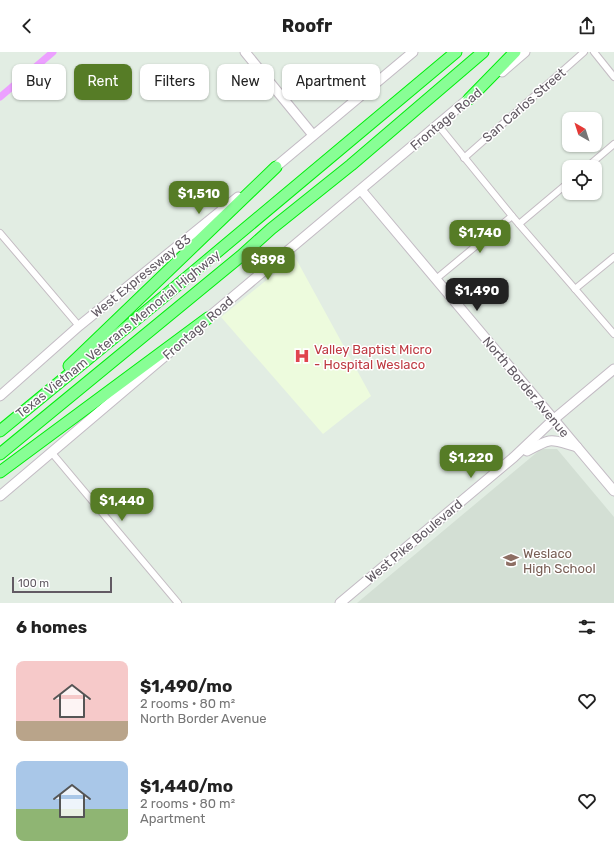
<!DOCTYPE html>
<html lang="en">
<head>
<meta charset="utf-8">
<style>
  body { margin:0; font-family:Rubik,sans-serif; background:#f6f6f6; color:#222; height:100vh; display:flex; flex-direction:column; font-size:15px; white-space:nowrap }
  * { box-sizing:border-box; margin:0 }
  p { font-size:13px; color:#767676 }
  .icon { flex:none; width:22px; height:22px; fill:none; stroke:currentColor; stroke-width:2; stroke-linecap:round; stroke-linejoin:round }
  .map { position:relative; height:551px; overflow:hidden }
  .panel { display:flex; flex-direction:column; background:#fff; flex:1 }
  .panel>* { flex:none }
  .banner { position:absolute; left:12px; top:12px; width:400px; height:36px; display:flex; gap:8px }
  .needle { width:26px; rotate:321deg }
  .controls { position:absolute; left:562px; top:60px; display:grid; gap:8px }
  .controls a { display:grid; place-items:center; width:40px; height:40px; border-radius:8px; background:#fff; box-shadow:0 1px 3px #0004; font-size:20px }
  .scale { position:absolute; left:12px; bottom:10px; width:100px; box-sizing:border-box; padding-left:4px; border:2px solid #625a63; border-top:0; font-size:11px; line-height:14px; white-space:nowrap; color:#625a63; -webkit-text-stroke:3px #fff; paint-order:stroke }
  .price { position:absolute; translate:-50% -34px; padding:0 9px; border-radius:8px; background:#567c26; color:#fff; font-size:13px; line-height:26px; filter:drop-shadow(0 1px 2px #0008) }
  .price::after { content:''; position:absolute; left:50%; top:24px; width:12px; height:9px; margin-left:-6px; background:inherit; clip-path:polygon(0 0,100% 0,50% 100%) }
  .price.active { background:#222; color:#fff }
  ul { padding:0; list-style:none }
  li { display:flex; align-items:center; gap:12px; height:100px; padding:0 16px }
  li span { display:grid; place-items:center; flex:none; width:112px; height:80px; border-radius:8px; color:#555 }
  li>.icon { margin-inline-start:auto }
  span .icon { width:48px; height:48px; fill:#fffc; stroke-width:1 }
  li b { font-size:17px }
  h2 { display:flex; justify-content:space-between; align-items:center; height:48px; padding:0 16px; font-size:17px }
  .pill { padding:0 14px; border-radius:8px; background:#fff; box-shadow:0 1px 3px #0004; font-size:14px; line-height:36px }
  .pill.active { background:#567c26; color:#fff }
  header { display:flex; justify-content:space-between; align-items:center; height:52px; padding:0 16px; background:#fff; font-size:18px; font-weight:700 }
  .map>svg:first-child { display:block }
  .education { fill:#d3dfd4 }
  .medical { fill:#edfbdd }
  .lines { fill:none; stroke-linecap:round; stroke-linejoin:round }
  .canal { stroke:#eca0ff; stroke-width:7 }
  .street-casing { stroke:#c4bcc3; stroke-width:8 }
  .secondary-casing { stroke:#c3bbc4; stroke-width:11 }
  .highway-casing { stroke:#00ef0c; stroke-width:13 }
  .street { stroke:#fff; stroke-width:6 }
  .secondary { stroke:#fff; stroke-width:9 }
  .highway { stroke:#88fe95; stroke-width:11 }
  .labels { text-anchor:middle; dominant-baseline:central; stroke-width:3; stroke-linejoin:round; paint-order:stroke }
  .street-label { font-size:13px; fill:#625a63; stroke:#fff }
  .health-label { font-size:13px; fill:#be3a42; stroke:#fff; text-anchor:start }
  .education-label { font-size:13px; fill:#785e54; stroke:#fff; text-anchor:start }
</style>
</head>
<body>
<header><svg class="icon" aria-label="back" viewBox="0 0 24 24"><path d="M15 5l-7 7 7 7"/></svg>Roofr<svg class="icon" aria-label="share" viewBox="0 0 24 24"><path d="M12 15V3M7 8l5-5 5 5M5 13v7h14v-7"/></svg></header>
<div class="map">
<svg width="614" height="551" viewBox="0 0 614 551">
  <rect width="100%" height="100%" fill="#e2ede3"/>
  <polygon class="education" points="541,397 557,397 614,465 614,551 357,551"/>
  <polygon class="medical" points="295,205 371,344 323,382 221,265"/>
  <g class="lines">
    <polyline class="canal" points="0,45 53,0"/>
    <defs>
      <g id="street">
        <polyline points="594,0 614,25"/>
        <polyline points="438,73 512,164 614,282"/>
        <polyline points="464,106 584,0"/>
        <polyline points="587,115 614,92"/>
        <polyline points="519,172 569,130"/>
        <polyline points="0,181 79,274"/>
        <polyline points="436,227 512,164"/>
        <polyline points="575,237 614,205"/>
        <polyline points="52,401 178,551"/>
      </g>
      <g id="secondary">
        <polyline points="245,0 313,83"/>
        <polyline points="502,20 525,0"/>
        <polyline points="272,118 413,0"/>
        <polyline points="361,138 614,439"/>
        <polyline points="203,270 473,43"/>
        <polyline points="0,344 79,274 238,145"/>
        <path d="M527 399C553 385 549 387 577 395"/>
        <polyline points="0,444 171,299"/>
        <polyline points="340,551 514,405 553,368 614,317"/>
      </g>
      <g id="highway">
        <polyline points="469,47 515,0"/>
        <polyline points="69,314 276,115"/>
        <polyline points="0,379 167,242 456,0"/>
        <polyline points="0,402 241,204 271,177 351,113 483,0"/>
        <polyline points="0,420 208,266"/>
      </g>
    </defs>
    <use href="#street" class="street-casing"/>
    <use href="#secondary" class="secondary-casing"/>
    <use href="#highway" class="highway-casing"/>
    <use href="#street" class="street"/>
    <use href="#secondary" class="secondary"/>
    <use href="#highway" class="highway"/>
  </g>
  <defs>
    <symbol id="hospital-bare" viewBox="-9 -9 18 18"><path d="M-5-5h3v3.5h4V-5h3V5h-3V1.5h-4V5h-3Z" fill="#e0444e" stroke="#fff" stroke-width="2.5" paint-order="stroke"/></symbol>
    <symbol id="school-bare" viewBox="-9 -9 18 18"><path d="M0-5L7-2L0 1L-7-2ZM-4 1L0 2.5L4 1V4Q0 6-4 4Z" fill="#8d6e63" stroke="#fff" stroke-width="2.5" paint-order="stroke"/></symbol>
  </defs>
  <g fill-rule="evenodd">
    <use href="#hospital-bare" x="291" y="293" width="22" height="22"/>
    <use href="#school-bare" x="500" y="497" width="22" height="22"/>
  </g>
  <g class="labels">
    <g class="street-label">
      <text transform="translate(524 53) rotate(-41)">San Carlos Street</text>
      <text transform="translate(446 67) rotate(-40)">Frontage Road</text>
      <text transform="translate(141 224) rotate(-39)">West Expressway 83</text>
      <text transform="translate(198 276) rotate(-41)">Frontage Road</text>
      <text transform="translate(118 282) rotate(-39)">Texas Vietnam Veterans Memorial Highway</text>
      <text transform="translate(526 335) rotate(50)">North Border Avenue</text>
      <text transform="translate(414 489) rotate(-40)">West Pike Boulevard</text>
    </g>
    <g class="health-label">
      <text x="314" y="297">Valley Baptist Micro<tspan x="314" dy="15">- Hospital Weslaco</tspan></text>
    </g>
    <g class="education-label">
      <text x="523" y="501">Weslaco<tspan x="523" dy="15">High School</tspan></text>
    </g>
  </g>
</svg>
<div class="controls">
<a><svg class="needle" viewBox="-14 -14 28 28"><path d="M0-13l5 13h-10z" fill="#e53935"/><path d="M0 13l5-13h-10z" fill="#767676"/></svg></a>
<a><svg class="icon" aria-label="locate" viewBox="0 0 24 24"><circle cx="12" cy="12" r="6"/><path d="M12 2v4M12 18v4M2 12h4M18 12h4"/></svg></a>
</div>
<div class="scale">100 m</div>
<b class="price" style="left:199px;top:163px">$1,510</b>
<b class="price" style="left:480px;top:202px">$1,740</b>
<b class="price" style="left:268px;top:229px">$898</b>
<b class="price active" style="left:477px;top:260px">$1,490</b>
<b class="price" style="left:471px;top:427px">$1,220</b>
<b class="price" style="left:122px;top:470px">$1,440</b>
<div class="banner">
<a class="pill">Buy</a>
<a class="pill active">Rent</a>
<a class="pill">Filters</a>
<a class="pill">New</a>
<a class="pill">Apartment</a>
</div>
</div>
<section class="panel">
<h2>6 homes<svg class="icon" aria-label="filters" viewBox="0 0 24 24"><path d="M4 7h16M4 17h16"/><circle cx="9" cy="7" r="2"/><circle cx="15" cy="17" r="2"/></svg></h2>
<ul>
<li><span style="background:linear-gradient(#f6c9c9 75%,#b9a48a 0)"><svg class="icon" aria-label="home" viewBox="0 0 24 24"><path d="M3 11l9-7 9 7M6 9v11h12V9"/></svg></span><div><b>$1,490/mo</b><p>2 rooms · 80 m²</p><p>North Border Avenue</p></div><svg class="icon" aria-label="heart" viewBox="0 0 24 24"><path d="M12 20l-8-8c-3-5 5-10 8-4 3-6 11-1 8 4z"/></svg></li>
<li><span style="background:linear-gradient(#a9c7e8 60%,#8fb573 0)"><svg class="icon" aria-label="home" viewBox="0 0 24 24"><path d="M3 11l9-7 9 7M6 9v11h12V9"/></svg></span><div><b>$1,440/mo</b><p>2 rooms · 80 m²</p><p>Apartment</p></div><svg class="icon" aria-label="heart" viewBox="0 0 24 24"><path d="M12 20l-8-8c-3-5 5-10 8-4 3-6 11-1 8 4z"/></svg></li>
</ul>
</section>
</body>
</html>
